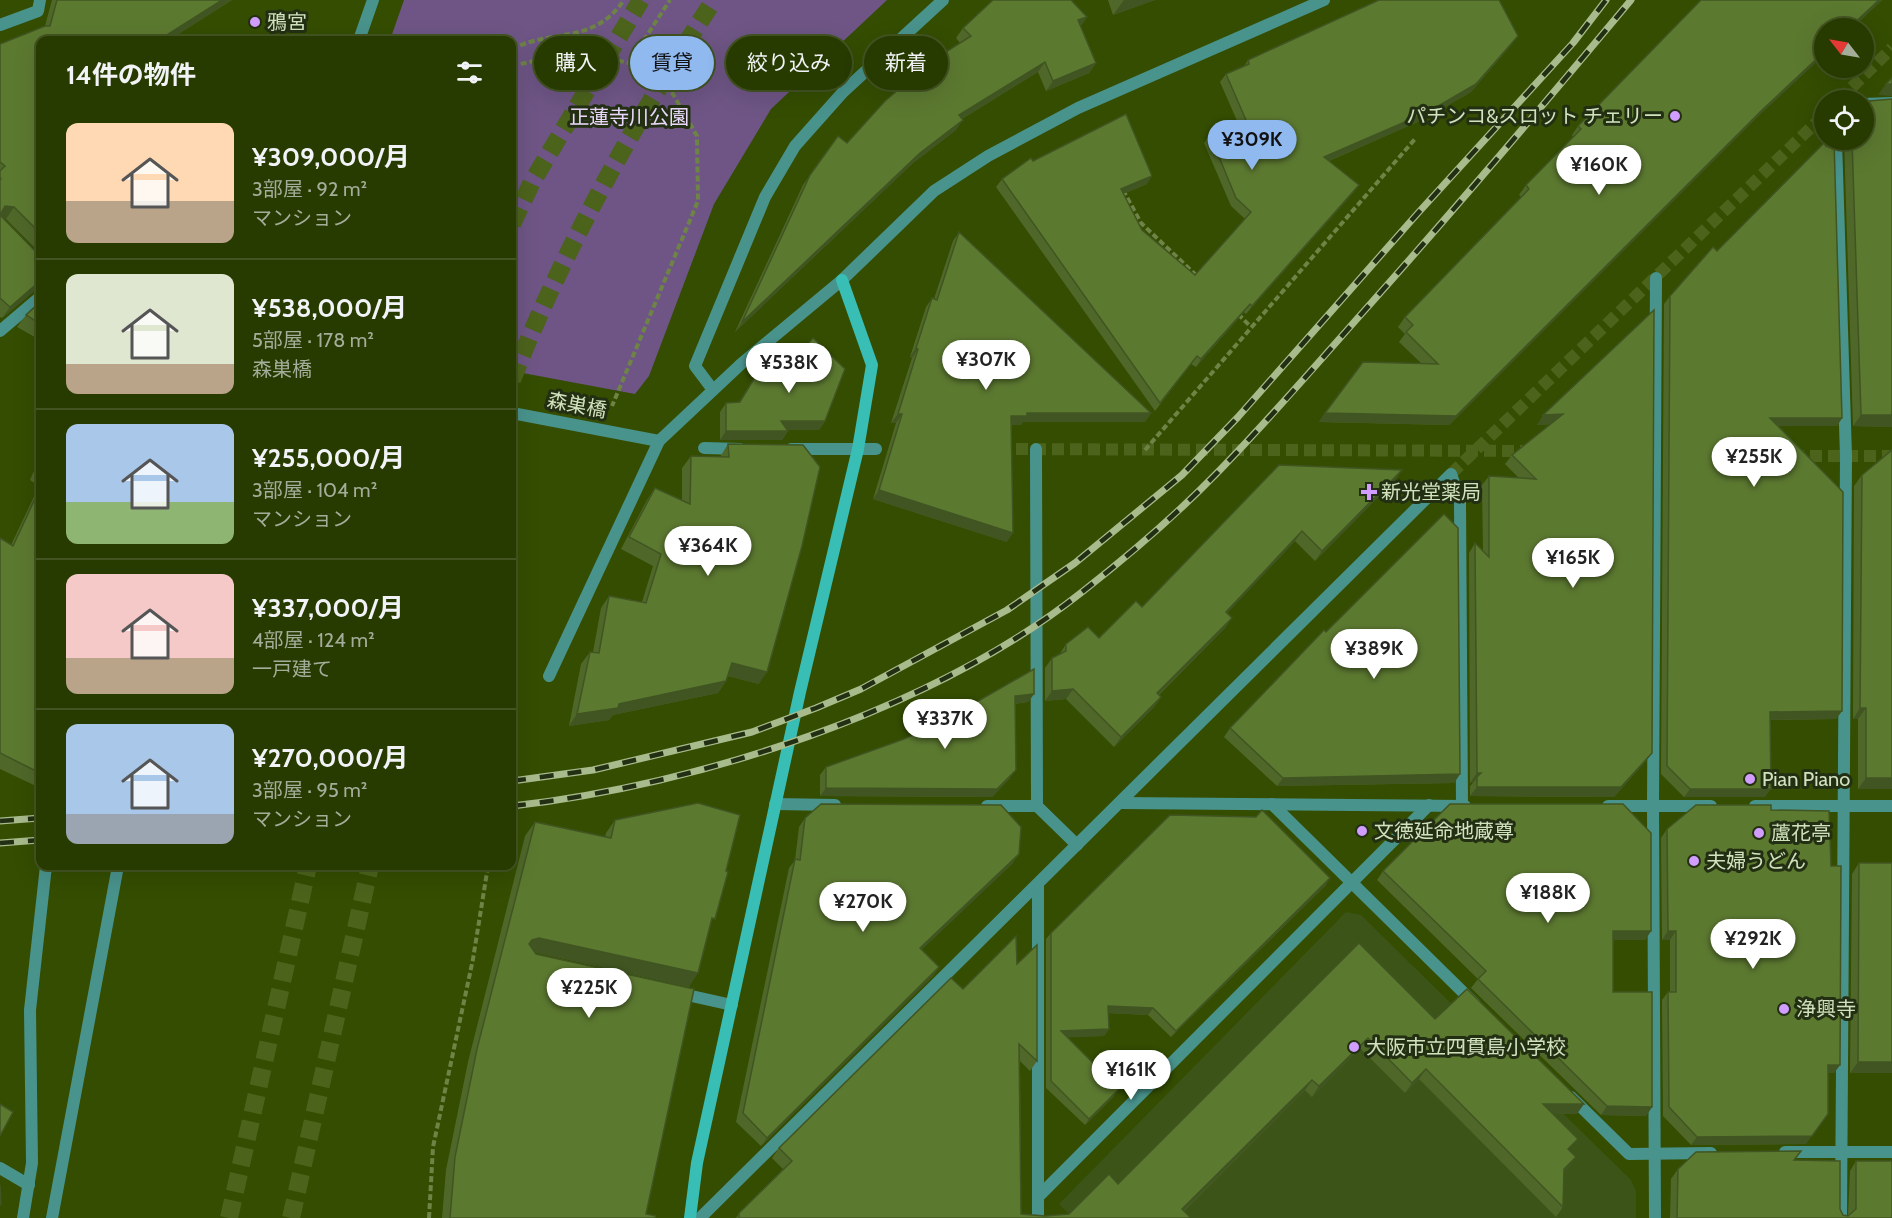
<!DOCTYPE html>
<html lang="ja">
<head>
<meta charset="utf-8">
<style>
  body { margin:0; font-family:Cabin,"Noto Sans JP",sans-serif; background:#33450f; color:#f1f3f6; height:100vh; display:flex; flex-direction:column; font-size:22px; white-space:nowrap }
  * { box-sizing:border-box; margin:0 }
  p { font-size:20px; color:#a4ad99 }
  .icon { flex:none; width:33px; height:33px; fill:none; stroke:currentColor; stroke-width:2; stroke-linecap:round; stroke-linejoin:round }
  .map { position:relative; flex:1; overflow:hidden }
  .drawer { position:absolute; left:36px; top:36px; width:480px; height:834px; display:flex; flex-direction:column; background:#273a00; border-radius:12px; box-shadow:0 6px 24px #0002,0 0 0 2px #435422 }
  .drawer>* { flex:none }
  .guide { position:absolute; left:534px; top:36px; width:570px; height:54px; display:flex; gap:12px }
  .needle { width:39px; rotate:301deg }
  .buttons { position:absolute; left:1814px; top:18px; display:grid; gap:12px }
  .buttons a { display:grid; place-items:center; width:60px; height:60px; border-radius:50%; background:#273a00; box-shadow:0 6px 24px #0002,0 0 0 2px #435422; font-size:30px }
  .price { position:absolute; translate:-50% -51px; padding:0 14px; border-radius:21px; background:#fff; color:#222; font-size:20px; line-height:39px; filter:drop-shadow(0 2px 3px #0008) }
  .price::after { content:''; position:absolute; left:50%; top:36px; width:18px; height:14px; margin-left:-9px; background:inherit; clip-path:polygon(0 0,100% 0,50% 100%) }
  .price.active { background:#90b9f0; color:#111 }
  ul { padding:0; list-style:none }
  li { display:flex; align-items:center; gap:18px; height:150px; padding:0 30px }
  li+li { border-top:2px solid #435422 }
  li span { display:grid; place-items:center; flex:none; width:168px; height:120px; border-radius:12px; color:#555 }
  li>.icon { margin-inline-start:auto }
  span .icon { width:72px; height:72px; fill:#fffc; stroke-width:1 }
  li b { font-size:26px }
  h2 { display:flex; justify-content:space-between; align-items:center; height:72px; padding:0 30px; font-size:26px }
  .tag { padding:0 21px; border-radius:27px; background:#273a00; box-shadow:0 6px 24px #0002,0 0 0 2px #435422; font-size:21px; line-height:54px }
  .tag.active { background:#90b9f0; color:#111 }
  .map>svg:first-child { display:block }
  .built { fill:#3c5418 }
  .green { fill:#6e5585 }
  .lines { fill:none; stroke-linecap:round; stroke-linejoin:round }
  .street-tunnel { stroke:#4c631c; stroke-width:12; stroke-dasharray:12 6; stroke-linecap:butt }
  .highway-tunnel { stroke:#4c631c; stroke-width:18; stroke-dasharray:18 9; stroke-linecap:butt }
  .path { stroke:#6e8446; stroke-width:4; stroke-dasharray:6 3; stroke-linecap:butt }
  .lane { stroke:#49938d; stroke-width:12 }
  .street { stroke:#49938d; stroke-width:12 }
  .secondary { stroke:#38beb5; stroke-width:12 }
  .rail-casing { stroke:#a8bb8d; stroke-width:7 }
  .rail { stroke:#232f12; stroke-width:4.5; stroke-dasharray:14; stroke-linecap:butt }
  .wall { fill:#4f6829 }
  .shaded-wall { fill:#405522 }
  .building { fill:#5c7930; stroke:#405522; stroke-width:1.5 }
  .poi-dot { fill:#d19dfe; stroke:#232f12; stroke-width:2 }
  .labels { text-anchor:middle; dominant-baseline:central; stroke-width:6; stroke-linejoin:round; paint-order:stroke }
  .poi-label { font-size:20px; fill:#d1e2be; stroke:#232f12; text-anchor:start }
  .park-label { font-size:20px; fill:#ebd8fd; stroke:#232f12 }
  .street-label { font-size:20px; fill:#d1e2be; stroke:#232f12 }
</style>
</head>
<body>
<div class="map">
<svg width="1892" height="1218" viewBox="0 0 1892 1218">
  <rect width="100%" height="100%" fill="#344d00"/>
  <polygon class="built" points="1346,912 1361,915 1631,1180 1636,1191 1636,1218 1073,1218 1059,1204"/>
  <polygon class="green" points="404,0 887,0 771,109 714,204 649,376 635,394 512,371 512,40 390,40"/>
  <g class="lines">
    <g class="street-tunnel">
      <polyline points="1839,100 1892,48"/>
      <polyline points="998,449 1532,451"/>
      <polyline points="1792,456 1892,456"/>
      <polyline points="1451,474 1824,115"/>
    </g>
    <g class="highway-tunnel">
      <polyline points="512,224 532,182 641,0"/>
      <path d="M512 380C565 246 635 121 714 0"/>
      <polyline points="229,1218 308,866"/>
      <polyline points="291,1218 370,866"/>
    </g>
    <g class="path">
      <path d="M512 49C554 28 593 45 624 0"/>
      <polyline points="629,63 670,0"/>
      <polyline points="512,66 551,57 584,53 629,63 673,94 697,136 698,201 612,406"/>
      <polyline points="1123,190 1141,223 1197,276"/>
      <polyline points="1238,314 1250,326"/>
      <polyline points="1145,450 1415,139"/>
      <polyline points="429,1218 433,1147 473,959 488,866"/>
    </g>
    <g class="lane">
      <polyline points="704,448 740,449"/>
      <polyline points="791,449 876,449"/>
      <polyline points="0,1168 29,1185"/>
    </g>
    <g class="street">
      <polyline points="0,25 38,11 40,0"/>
      <polyline points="359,40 373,0"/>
      <polyline points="1863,104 1892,103"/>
      <polyline points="1836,140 1846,456 1841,1218"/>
      <polyline points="0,331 40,297"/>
      <polyline points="713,390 695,366 765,197 795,146 843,92 943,0"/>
      <polyline points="512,413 659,441"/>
      <polyline points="1036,449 1037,806 1077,845"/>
      <polyline points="549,676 659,441 741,364 842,280 934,191 988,156 1078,108 1324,0"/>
      <polyline points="1120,803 1465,806"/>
      <polyline points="775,804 835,805"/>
      <polyline points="1272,804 1475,1004"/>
      <polyline points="987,806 1037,806"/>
      <polyline points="1608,806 1711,806"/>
      <polyline points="1755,806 1892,806"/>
      <polyline points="1038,884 1038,1218"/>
      <polyline points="678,993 732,1005"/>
      <polyline points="1571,1097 1629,1154 1711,1153"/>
      <polyline points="1785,1152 1892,1152"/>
      <polyline points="1038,1197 1429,805"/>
      <polyline points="23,1218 32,1163 30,1010 46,866"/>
      <polyline points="52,1218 118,866"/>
      <polyline points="700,1218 1451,474 1460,501 1462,806"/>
      <polyline points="1655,1218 1653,806 1656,278"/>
    </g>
    <polyline class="secondary" points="690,1218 697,1163 800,692 858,449 872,365 842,280"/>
    <defs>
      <g id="rail">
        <polyline points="512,781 593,770 752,732 816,708 861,689 1007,610 1075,563 1182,475 1238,417 1418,213 1573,43 1606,0"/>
        <path d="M512 806C699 785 933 710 1082 592 1128 556 1175 516 1216 474 1265 424 1310 372 1356 320 1450 215 1541 108 1631 0"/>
        <polyline points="0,821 40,818"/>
        <polyline points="0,843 40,840"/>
      </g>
    </defs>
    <use href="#rail" class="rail-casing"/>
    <use href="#rail" class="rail"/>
  </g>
  <g class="wall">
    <polygon points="52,0 232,0 169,40 40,40 40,253 6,219 4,219 40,256 40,282 33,292 2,318 0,317 0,44 45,26"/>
    <polygon points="1108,0 1155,0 1113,15"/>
    <polygon points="1701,0 1882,0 1753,121 1449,425 1319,422 1325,413 1421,363 1399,342 1405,334 1398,327 1405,317 1521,197 1519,195 1526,185 1573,137 1572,135 1578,126"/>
    <polygon points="1087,17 1080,27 1096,63 1089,73 1046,91 1038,72 962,119 956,130 913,163 735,332 803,185 838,136 847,143 960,43 956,38 963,28"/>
    <polygon points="1512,44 1471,92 1422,120 1329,161 1359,185 1353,193 1246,314 1244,312 1196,367 1191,364 1155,411 996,187 1002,179 1033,161 1147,184 1123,194 1142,230 1195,275 1245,219 1231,206 1204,143 1210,135 1238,123 1220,82 1226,74 1244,66 1248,60"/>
    <polygon points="1892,99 1892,427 1853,426 1844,140 1863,140"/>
    <polygon points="959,232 1151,413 1145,422 1023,422 1021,425 1012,425 1007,542 873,499 896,423 891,423 912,358 910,357 926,307 932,298 934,299 953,241"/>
    <polygon points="1670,296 1842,418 1837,426 1778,426 1842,711 1836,719 1770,720 1765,797 1684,797 1661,774 1664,304"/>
    <polygon points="40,302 40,340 17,327 26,315"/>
    <polygon points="1654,310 1652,753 1645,762 1614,797 1470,796 1470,786 1473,783 1470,783 1469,553 1475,543 1483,550 1482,485 1489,476 1519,478 1505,464 1512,455 1551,424 1537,425"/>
    <polygon points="758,372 825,421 819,430 788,430 788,431 782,440 720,440 720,412 726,403 739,402"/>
    <polygon points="728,444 759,684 728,676 726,681 718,693 613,715 609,720 569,726 581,664 590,652 593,652 601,608 609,596 642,602 653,566 621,549 647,500 655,488 682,500 682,468 691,456 720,457"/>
    <polygon points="1892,450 1892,789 1858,789 1858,719 1853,719 1854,486 1862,475"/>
    <polygon points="40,457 40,784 38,787 0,769 0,538 11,545 39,486 30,480"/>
    <polygon points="1402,470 1395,480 1315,561 1295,541 1227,613 1232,618 1225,628 1159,695 1161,697 1154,707 1114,747 1066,699 1045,701 1045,668 1052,658 1059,655 1066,644 1099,638 1142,607"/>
    <polygon points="1326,632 1460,774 1454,783 1277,786 1224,737 1230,728"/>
    <polygon points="1034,694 1028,702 1015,704 1010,778 992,797 820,796 820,775 826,767"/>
    <polygon points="1771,810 1840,1065 1834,1073 1828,1073 1806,1144 1691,1145 1663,1116 1662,1000 1668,992 1670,992 1670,940 1662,940 1661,838 1667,829"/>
    <polygon points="805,818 1013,863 921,950 939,967 933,976 761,1146 736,1122 789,868 795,860 799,827"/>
    <polygon points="615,820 710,926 689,987 534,952 646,1214 655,1218 442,1218 446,1170 468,1062 525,836 535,822 605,837 606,833"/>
    <polygon points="1859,863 1892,863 1892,1073 1850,1073 1852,874"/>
    <polygon points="1383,871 1651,931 1645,940 1613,940 1613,992 1652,1107 1646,1116 1601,1115 1471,988 1478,979 1377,880"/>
    <polygon points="1326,885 1171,1037 1148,1015 1108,1013 1109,1029 1104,1036 1068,1037 1114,1096 1085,1125 1046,1088 1046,939 1051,933"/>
    <polygon points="1359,943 1435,1019 1577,1114 1553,1114 1569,1151 1576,1157 1564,1172 1563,1207 1556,1217 1419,1079 1405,1093 1360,1048 1312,1097 1305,1090 1184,1211 1191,1218 736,1218 739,1213 783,1169 772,1158 779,1148 963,989 1017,964 1037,1061 1030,1071 1020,1061 1021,1214 1045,1216 1069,1214 1118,1184"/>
    <polygon points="1794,1160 1840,1209 1843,1215 1848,1216 1850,1171 1856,1161 1892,1218 1670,1218 1671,1179 1678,1169"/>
  </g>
  <g class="shaded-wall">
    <polygon points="222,0 232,0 169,40 159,40"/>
    <polygon points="1124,0 1155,0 1113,15"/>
    <polygon points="1879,0 1882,0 1852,28 1849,28"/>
    <polygon points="1087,17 1080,27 1078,20"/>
    <polygon points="1518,36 1512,44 1471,92 1422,120 1319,165 1324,157"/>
    <polygon points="1824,52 1824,55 1753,121 1449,425 1319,422 1325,413 1456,416 1760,112"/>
    <polygon points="1045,62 1038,72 952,125 959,115"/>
    <polygon points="1096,63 1089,73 1046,91 1053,81"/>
    <polygon points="1886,84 1892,84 1892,96 1878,95"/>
    <polygon points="963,120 956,130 913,163 735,332 742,322 920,153"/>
    <polygon points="1152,176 1147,184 1115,197 1121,189"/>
    <polygon points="1359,185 1353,193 1246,314 1252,306"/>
    <polygon points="5,206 14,207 6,219 0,218 0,213"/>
    <polygon points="40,277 40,282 33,292 2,318 10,307"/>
    <polygon points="1250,304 1244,312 1196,367 1201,359"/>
    <polygon points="916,348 918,349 912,358 910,357"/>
    <polygon points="1027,413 1151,413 1145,422 1023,422 1021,425 1005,425 1011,416"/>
    <polygon points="898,414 902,414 896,423 891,423"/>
    <polygon points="1563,414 1557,424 1537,425 1543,415"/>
    <polygon points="1861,415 1892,415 1892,427 1853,426"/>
    <polygon points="1770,418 1842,418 1837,426 1765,426"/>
    <polygon points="781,421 825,421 819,430 775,430"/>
    <polygon points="726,431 788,431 782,440 720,440"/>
    <polygon points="1402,470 1395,480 1315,561 1322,551"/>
    <polygon points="879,490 1013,533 1007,542 873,499"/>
    <polygon points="1302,531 1295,541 1219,622 1226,612"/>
    <polygon points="1232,618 1225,628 1150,703 1157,693"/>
    <polygon points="732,663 767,672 759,684 723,675"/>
    <polygon points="726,681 718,693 613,715 609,720 569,726 577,714 619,704"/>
    <polygon points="1073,689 1066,699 1045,701 1052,691"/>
    <polygon points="1034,694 1028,702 1009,704 1015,696"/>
    <polygon points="1161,697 1154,707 1114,747 1121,737"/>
    <polygon points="1860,708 1866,708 1858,719 1853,719"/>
    <polygon points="1842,711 1836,719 1765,720 1770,712"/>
    <polygon points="1652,753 1645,762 1614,797 1470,796 1477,787"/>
    <polygon points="1016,770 1010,778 992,797 820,796 826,788"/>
    <polygon points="1477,773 1481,773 1473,783 1470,783"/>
    <polygon points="1460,774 1454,783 1277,786 1283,778"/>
    <polygon points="1866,778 1892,778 1892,789 1858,789"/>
    <polygon points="1690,789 1771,789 1765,797 1684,797"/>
    <polygon points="1019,854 1013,863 914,957 920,948"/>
    <polygon points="1330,878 1326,885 1171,1037 1176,1031"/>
    <polygon points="1613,931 1651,931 1645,940 1607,940"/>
    <polygon points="1668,931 1676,931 1670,940 1662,940"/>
    <polygon points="539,938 698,973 689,987 530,951 522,953 532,940"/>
    <polygon points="939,967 933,976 761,1146 767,1138"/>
    <polygon points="1108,1006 1153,1008 1148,1015 1104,1013"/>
    <polygon points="1109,1029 1104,1036 1057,1038 1061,1031"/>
    <polygon points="1368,1038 1360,1048 1312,1097 1319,1086"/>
    <polygon points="1858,1062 1892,1062 1892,1073 1850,1073"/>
    <polygon points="1828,1065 1840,1065 1834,1073 1822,1073"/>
    <polygon points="1426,1069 1419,1079 1405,1093 1412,1083"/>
    <polygon points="1312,1080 1305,1090 1176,1218 1182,1209"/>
    <polygon points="1119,1089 1114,1096 1085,1125 1089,1119"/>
    <polygon points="1543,1104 1584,1104 1577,1114 1536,1114"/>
    <polygon points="1607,1106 1652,1107 1646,1116 1601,1115"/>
    <polygon points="1828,1114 1806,1144 1691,1145 1697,1137"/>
    <polygon points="1576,1157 1569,1168 1557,1179 1564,1169"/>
  </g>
  <g class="building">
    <polygon points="57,0 222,0 159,40 40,40 40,233 14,207 5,206 0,215 40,256 40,277 39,278 40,279 40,281 10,307 0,298 0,180 1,179 0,177 0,171 5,166 0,162 0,44 45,26 50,26"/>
    <polygon points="993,0 1071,0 1087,17 1078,20 1096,63 1053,81 1045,62 959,115 963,120 920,153 742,322 810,175 838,136 847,143 885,101 933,60 971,36 963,28"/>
    <polygon points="1379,0 1499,0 1518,36 1476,84 1428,112 1324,157 1359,185 1252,306 1250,304 1201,359 1197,356 1160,403 1002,179 1031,158 1033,161 1126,114 1152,176 1121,189 1142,230 1195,275 1251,212 1236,198 1210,135 1246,120 1226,74 1249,64 1248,60"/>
    <polygon points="1701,0 1879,0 1849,28 1824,28 1824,52 1760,112 1456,416 1325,413 1363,362 1438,364 1406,332 1413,325 1405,317 1529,189 1526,185 1581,129 1578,126"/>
    <polygon points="1892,78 1892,84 1886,84"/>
    <polygon points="1892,99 1892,415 1861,415 1852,140 1863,140 1863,107 1869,101"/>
    <polygon points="1832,140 1834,140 1842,418 1770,418 1843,492 1842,711 1770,712 1771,789 1690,789 1667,766 1670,296 1713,247 1717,251 1826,141 1826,146"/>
    <polygon points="959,232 1151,413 1027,413 1027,416 1011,416 1013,533 879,490 902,414 898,414 918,349 916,348 932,298 937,300"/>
    <polygon points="40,302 40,324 26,315"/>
    <polygon points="1654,310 1652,753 1621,787 1477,787 1477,777 1481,773 1477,773 1475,543 1489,557 1489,476 1536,479 1512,455 1563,414 1543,415"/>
    <polygon points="813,338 845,369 825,421 781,421 788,431 726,431 726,403 740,402 758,372 775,381"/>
    <polygon points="728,444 803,445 820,467 802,546 767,672 732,663 726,681 619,704 618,708 577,714 590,652 599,653 609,596 646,603 661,554 629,537 655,488 690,504 691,456 729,457"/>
    <polygon points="1892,450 1892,778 1866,778 1866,708 1860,708 1862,475"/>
    <polygon points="1279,465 1402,470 1322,551 1302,531 1226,612 1232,618 1157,693 1161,697 1121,737 1073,689 1052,691 1052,658 1066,651 1066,644 1088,627 1099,638 1136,601 1142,607"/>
    <polygon points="40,488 40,773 0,753 0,538 13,546"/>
    <polygon points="1444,514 1458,528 1460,774 1283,778 1230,728 1324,630 1326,632"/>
    <polygon points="1034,669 1034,694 1015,696 1016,770 997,789 826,788 826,767 904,739 952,716"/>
    <polygon points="698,803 740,815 726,871 728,872 715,919 712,918 698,973 539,938 532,940 529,944 536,954 694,989 646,1214 656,1216 655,1218 450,1218 455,1157 477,1049 535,822 611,838 615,820"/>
    <polygon points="821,804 1001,805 1021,827 1019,854 920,948 939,967 767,1138 743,1113 795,859 800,860 805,818"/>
    <polygon points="1450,804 1623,804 1651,833 1651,931 1613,931 1613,992 1652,992 1652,1107 1607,1106 1478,979 1486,971 1383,871"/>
    <polygon points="1696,805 1771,805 1771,810 1829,811 1831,866 1841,866 1840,1065 1828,1065 1828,1114 1812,1136 1697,1137 1669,1107 1668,992 1676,992 1676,931 1668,931 1667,829"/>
    <polygon points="1262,810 1330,878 1176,1031 1153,1008 1108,1006 1109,1029 1061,1031 1119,1089 1089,1119 1051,1081 1051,933 1170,815 1256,817"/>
    <polygon points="1859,863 1892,863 1892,1062 1858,1062"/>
    <polygon points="1016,936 1017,964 1037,945 1037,1061 1019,1044 1021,1214 1045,1216 1069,1214 1109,1174 1118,1184 1359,943 1435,1019 1467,989 1584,1104 1543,1104 1578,1139 1568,1149 1576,1157 1564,1169 1563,1207 1426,1069 1412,1083 1368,1038 1319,1086 1312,1080 1182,1209 1191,1218 739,1218 739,1213 792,1161 779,1148 951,978 963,989"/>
    <polygon points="0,1104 13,1112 0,1136"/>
    <polygon points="1801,1151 1794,1160 1840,1161 1840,1209 1843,1215 1848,1216 1856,1209 1856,1161 1892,1161 1892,1218 1677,1218 1678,1169 1696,1152"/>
    <polygon points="0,1185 1,1204 0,1205"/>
  </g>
  <g class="poi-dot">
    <circle cx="255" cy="22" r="6"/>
    <circle cx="1675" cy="116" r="6"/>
    <path d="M1366 483h6v6h6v6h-6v6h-6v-6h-6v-6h6z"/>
    <circle cx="1750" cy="779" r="6"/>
    <circle cx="1362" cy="831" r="6"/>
    <circle cx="1759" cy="833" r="6"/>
    <circle cx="1694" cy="861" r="6"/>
    <circle cx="1784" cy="1009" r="6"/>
    <circle cx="1354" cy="1047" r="6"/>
  </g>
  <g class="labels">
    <g class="poi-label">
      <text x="267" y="22">鴉宮</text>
      <text x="1663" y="116" text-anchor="end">パチンコ&amp;スロット チェリー</text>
      <text x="1381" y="492">新光堂薬局</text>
      <text x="1762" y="779">Pian Piano</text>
      <text x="1374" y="831">文徳延命地蔵尊</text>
      <text x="1771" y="833">蘆花亭</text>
      <text x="1706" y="861">夫婦うどん</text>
      <text x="1796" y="1009">浄興寺</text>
      <text x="1366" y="1047">大阪市立四貫島小学校</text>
    </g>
    <g class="park-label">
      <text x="629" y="117">正蓮寺川公園</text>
    </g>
    <g class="street-label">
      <text transform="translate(577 405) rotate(11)">森巣橋</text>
    </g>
  </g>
</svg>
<div class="buttons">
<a><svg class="needle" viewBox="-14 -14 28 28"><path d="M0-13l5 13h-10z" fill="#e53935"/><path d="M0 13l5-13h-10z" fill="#a4ad99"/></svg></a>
<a><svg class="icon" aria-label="locate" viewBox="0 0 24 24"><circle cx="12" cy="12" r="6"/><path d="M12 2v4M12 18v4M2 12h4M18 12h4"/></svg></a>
</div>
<b class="price active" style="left:1252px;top:171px">¥309K</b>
<b class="price" style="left:1599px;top:196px">¥160K</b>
<b class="price" style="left:986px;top:391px">¥307K</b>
<b class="price" style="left:789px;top:394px">¥538K</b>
<b class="price" style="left:1754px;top:488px">¥255K</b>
<b class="price" style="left:708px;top:577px">¥364K</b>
<b class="price" style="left:1573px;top:589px">¥165K</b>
<b class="price" style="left:1374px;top:680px">¥389K</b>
<b class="price" style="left:945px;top:750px">¥337K</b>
<b class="price" style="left:1548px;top:924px">¥188K</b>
<b class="price" style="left:863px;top:933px">¥270K</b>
<b class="price" style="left:1753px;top:970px">¥292K</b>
<b class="price" style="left:589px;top:1019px">¥225K</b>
<b class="price" style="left:1131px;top:1101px">¥161K</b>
<div class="guide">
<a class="tag">購入</a>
<a class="tag active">賃貸</a>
<a class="tag">絞り込み</a>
<a class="tag">新着</a>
</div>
<section class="drawer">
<h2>14件の物件<svg class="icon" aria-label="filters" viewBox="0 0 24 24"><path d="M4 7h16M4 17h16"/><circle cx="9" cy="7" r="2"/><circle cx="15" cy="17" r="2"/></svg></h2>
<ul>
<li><span style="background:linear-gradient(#ffd9b3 65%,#b9a48a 0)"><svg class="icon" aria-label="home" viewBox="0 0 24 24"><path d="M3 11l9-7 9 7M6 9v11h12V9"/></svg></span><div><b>¥309,000/月</b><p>3部屋 · 92 m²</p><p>マンション</p></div></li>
<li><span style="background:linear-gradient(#dfe7d0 75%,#b9a48a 0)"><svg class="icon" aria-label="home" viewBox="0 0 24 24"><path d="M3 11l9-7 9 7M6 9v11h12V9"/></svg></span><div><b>¥538,000/月</b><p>5部屋 · 178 m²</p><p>森巣橋</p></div></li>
<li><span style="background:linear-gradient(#a9c7e8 65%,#8fb573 0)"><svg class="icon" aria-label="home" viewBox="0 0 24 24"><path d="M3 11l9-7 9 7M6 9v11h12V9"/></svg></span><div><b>¥255,000/月</b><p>3部屋 · 104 m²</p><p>マンション</p></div></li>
<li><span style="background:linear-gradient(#f6c9c9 70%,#b9a48a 0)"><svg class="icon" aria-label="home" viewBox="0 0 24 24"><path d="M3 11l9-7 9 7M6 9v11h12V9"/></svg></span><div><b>¥337,000/月</b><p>4部屋 · 124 m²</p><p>一戸建て</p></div></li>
<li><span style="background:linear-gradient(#a9c7e8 75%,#9aa5b1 0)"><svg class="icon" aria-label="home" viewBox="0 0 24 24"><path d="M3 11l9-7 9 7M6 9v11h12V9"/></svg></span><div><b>¥270,000/月</b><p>3部屋 · 95 m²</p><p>マンション</p></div></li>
</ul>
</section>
</div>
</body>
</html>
